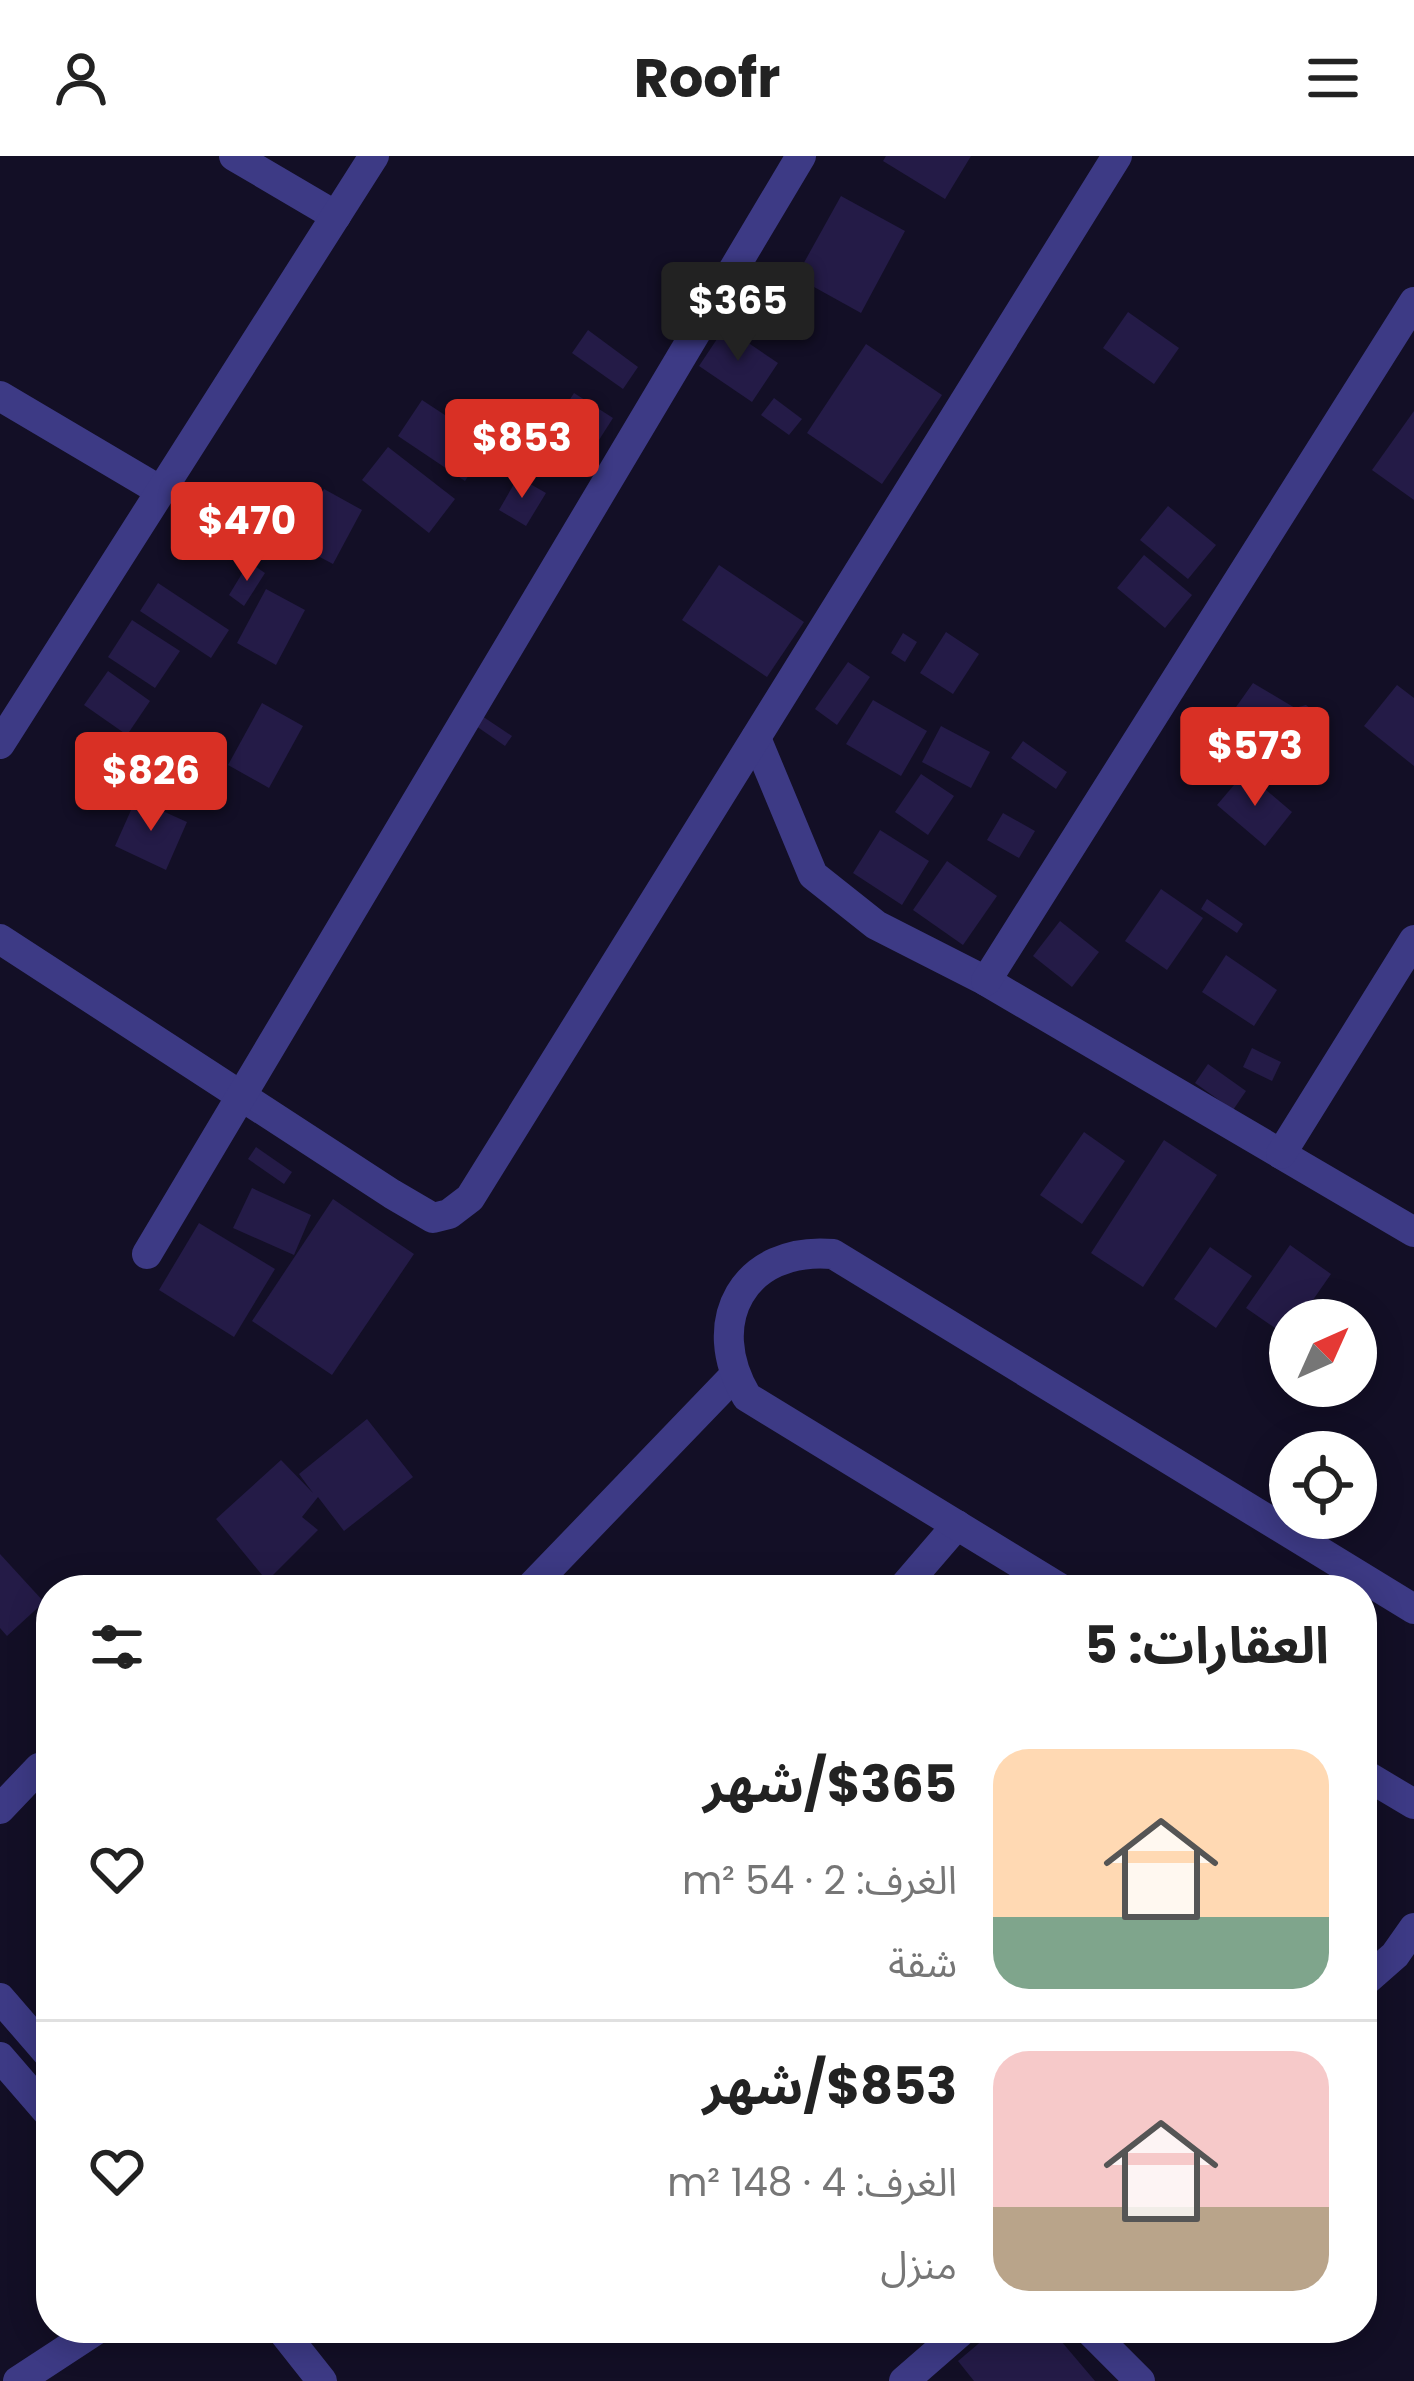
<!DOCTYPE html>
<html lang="ar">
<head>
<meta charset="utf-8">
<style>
  body { margin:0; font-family:Poppins,"Noto Sans Arabic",sans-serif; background:#f2f2f2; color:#222; direction:rtl; height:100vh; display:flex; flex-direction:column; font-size:45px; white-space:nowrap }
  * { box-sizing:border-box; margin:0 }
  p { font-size:39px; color:#767676 }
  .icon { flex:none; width:66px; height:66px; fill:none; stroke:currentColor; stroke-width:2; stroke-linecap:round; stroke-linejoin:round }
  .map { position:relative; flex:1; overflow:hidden; direction:ltr }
  .drawer { position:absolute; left:36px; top:1419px; width:1341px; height:768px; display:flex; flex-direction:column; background:#fff; border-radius:48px; box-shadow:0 6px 30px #0003; direction:rtl }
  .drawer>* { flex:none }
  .needle { width:78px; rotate:45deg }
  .buttons { position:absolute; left:1269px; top:1143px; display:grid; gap:24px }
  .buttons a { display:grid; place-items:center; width:108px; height:108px; border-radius:50%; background:#fff; box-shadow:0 6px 30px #0003; font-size:60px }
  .price { position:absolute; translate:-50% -102px; padding:0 27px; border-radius:12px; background:#d93025; color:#fff; font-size:39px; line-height:78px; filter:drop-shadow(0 3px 6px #0008) }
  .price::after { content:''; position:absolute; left:50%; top:72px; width:36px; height:27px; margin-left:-18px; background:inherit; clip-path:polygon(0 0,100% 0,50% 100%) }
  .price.on { background:#222; color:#fff }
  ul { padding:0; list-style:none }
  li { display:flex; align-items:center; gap:36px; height:300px; padding:0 48px }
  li+li { border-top:3px solid #e0e0e0 }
  li span { display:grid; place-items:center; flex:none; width:336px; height:240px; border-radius:36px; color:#555 }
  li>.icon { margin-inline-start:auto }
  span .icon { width:144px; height:144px; fill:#fffc; stroke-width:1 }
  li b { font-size:51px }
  h2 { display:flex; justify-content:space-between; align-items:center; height:144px; padding:0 48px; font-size:51px }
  header { display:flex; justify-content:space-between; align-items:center; height:156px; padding:0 48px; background:#fff; font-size:54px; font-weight:700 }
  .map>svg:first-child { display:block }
  .building { fill:#241b47 }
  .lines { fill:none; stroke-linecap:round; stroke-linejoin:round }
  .minor { stroke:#3d3a85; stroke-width:30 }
</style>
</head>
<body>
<header><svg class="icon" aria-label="menu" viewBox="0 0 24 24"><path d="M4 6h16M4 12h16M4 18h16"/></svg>Roofr<svg class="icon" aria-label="person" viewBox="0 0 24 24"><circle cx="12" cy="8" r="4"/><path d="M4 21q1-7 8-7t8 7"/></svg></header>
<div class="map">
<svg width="1414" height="2225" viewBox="0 0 1414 2225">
  <rect width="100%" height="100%" fill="#130f26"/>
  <g class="building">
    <polygon points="886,0 971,0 945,43 883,5"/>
    <polygon points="841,40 905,75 861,157 796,121"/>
    <polygon points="756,119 793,144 780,165 742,140"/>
    <polygon points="1128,156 1179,192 1154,228 1103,192"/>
    <polygon points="725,171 778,207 752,246 699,210"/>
    <polygon points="588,174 638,211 623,233 572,197"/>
    <polygon points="866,188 942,239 882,328 807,277"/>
    <polygon points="574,237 613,262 583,309 544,284"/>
    <polygon points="774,242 802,263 789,279 761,259"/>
    <polygon points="422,244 489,288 465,325 398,280"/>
    <polygon points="1414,255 1414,344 1372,314"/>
    <polygon points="388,291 455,343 429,377 362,324"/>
    <polygon points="518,321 546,337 526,370 499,354"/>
    <polygon points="324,333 362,354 333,408 295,388"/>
    <polygon points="1168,350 1216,389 1188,423 1140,384"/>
    <polygon points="1144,399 1192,439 1165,472 1117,432"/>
    <polygon points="249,406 265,417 244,450 229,439"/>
    <polygon points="719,409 804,466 767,521 682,464"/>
    <polygon points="158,427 229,474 211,502 140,455"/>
    <polygon points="266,433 305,454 276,509 237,487"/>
    <polygon points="132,464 180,495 155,532 108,501"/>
    <polygon points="946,476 979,498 953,538 920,517"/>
    <polygon points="903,477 917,486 905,506 891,497"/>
    <polygon points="848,506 870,521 837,569 815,553"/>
    <polygon points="108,515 150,545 127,579 84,549"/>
    <polygon points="1253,527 1295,552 1306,549 1316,557 1317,563 1294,599 1273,587 1268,595 1224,568"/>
    <polygon points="1397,529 1414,542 1414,610 1364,570"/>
    <polygon points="873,544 927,575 901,620 846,588"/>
    <polygon points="262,547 303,570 269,632 228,609"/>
    <polygon points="482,560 512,580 505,590 476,570"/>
    <polygon points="941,570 990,596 971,632 922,606"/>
    <polygon points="1023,585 1067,616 1056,633 1011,602"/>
    <polygon points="165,606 179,618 160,639 147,628"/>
    <polygon points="1245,616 1292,656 1265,690 1217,649"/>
    <polygon points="921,618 954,640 928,679 895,656"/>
    <polygon points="136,643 187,666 166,714 115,690"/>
    <polygon points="1003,657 1035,675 1019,702 987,684"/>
    <polygon points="880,674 929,705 902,749 853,717"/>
    <polygon points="947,705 997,740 963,789 913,754"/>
    <polygon points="1161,733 1203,762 1167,814 1125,785"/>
    <polygon points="1207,743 1243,768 1237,777 1201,753"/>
    <polygon points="1060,765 1099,796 1072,831 1033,800"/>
    <polygon points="1226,799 1277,834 1254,870 1202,836"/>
    <polygon points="1252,892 1281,906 1272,925 1243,911"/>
    <polygon points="1208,908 1246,935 1233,954 1195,927"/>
    <polygon points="1084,976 1125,1005 1082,1068 1040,1039"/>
    <polygon points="1164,984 1217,1019 1143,1131 1091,1097"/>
    <polygon points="256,991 292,1016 284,1028 248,1003"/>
    <polygon points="252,1032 311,1059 294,1099 233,1072"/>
    <polygon points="333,1043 414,1098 332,1219 252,1165"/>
    <polygon points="199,1067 275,1113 234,1181 159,1134"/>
    <polygon points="1290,1089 1331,1118 1299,1164 1290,1164 1288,1181 1246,1152"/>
    <polygon points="1210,1091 1252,1120 1216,1172 1174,1143"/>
    <polygon points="367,1263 413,1321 344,1375 318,1341 302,1361 318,1374 267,1425 216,1363 281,1304 313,1337 299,1318"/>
    <polygon points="0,1398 44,1446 7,1480 0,1472"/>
    <polygon points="997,2172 1050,2172 1095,2225 974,2225 958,2205"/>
  </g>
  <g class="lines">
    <g class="minor">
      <polyline points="234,0 336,60"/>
      <polyline points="0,240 159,334"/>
      <polyline points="756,582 813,719 876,769 986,825 1414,1076"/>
      <polyline points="0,588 374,0"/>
      <polyline points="0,783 392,1038 433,1062 449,1058 470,1042 1117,0"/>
      <polyline points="986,825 1414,146"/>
      <polyline points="1281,998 1414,784"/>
      <polyline points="147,1098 801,0"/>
      <polyline points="528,1434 734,1220"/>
      <polyline points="901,1434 957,1369"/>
      <path d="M1063 1434 747 1241C702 1166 744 1090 833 1098L1414 1453"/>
      <polyline points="1362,1617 1414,1648"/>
      <polyline points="0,1653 39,1612"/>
      <polyline points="1362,1828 1395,1799 1414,1772"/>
      <polyline points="0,1842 51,1901"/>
      <polyline points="0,1901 51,1960"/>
      <polyline points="280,2172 322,2225"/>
      <polyline points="1087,2172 1140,2225"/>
      <polyline points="18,2225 99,2172"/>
      <polyline points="904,2225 965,2172"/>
    </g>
  </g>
</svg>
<div class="buttons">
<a><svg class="needle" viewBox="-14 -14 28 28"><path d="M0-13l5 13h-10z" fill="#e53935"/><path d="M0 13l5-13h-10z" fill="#767676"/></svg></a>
<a><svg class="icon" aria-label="locate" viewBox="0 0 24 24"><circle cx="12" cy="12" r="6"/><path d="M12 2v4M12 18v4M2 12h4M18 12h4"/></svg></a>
</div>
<b class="price on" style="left:738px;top:208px">$365</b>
<b class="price" style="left:522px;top:345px">$853</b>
<b class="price" style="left:247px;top:428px">$470</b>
<b class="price" style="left:1255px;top:653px">$573</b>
<b class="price" style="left:151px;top:678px">$826</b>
<section class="drawer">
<h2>العقارات: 5<svg class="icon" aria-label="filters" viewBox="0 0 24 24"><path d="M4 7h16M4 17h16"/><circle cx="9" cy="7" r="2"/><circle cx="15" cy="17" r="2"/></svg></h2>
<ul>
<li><span style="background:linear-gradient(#ffd9b3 70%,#7fa58c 0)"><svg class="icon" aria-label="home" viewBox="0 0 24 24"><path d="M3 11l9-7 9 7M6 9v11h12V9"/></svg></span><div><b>$365/شهر</b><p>الغرف: 2 · 54 m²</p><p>شقة</p></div><svg class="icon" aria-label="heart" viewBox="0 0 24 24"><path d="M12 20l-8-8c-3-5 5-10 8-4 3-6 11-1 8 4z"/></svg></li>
<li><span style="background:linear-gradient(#f6c9c9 65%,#b9a48a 0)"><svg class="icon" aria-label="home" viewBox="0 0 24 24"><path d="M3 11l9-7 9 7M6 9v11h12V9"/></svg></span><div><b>$853/شهر</b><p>الغرف: 4 · 148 m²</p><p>منزل</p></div><svg class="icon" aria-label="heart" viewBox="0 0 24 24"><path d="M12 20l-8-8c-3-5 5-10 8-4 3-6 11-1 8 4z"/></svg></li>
</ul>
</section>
</div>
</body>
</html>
